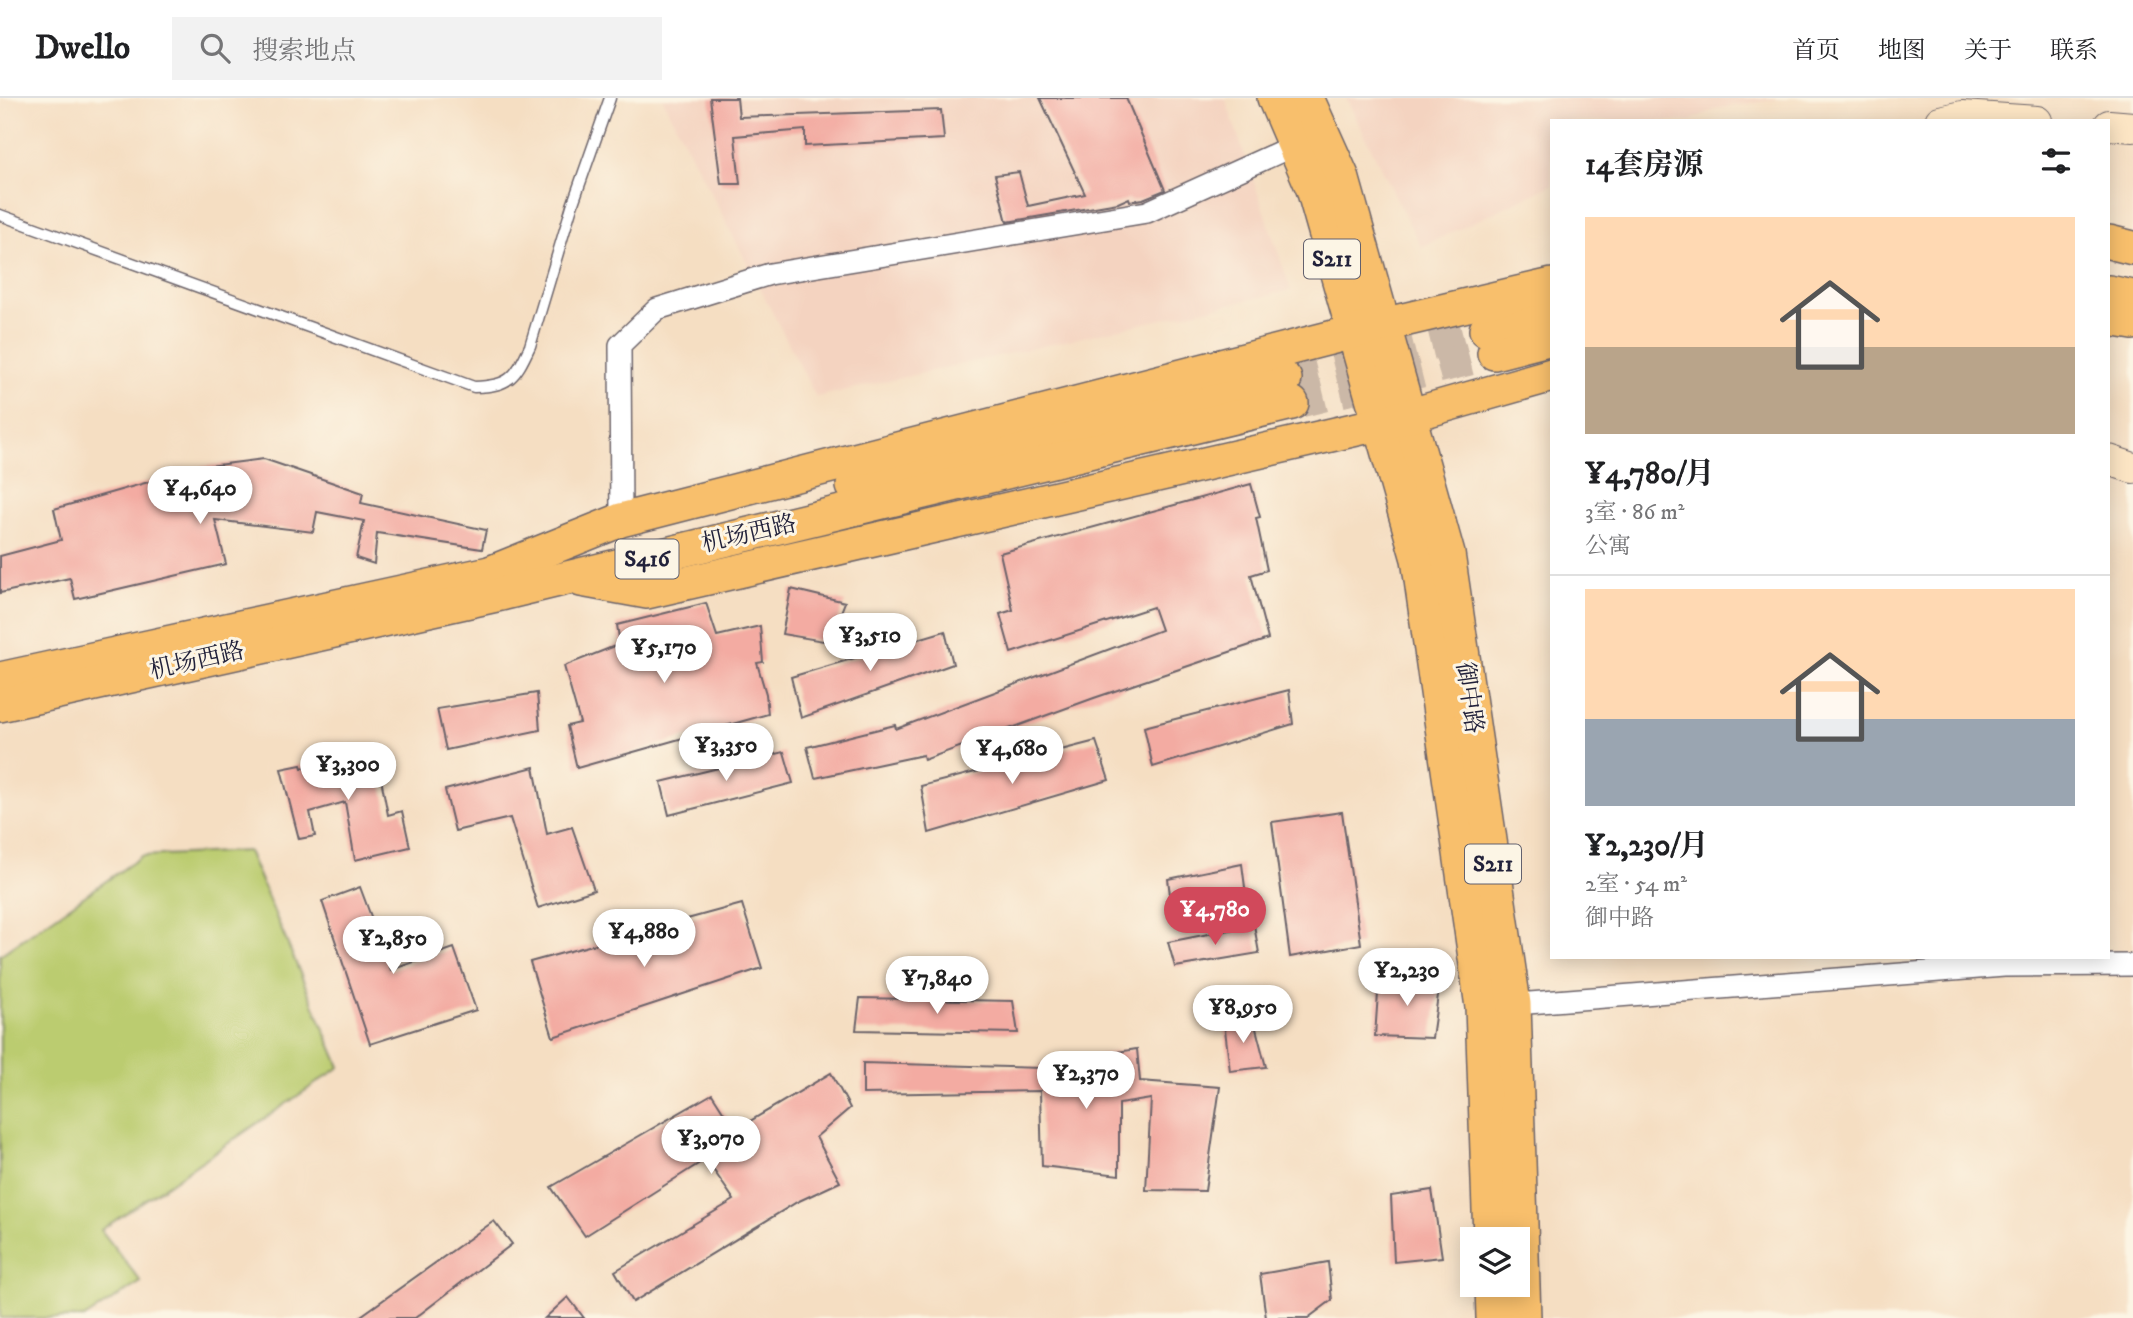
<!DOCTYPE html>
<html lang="zh">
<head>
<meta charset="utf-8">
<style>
  body { margin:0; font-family:"IM FELL DW Pica","Noto Serif SC",serif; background:#f2f2f2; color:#202124; height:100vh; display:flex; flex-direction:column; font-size:26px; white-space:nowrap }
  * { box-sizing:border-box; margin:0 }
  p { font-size:23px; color:#757577 }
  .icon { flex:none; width:38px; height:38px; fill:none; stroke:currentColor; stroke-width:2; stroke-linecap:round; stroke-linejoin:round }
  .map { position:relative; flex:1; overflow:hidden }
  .drawer { position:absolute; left:1550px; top:21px; width:560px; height:840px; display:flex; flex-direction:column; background:#fff; border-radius:0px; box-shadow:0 4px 18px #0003 }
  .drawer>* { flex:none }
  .fabs { position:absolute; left:1460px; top:1129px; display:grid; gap:14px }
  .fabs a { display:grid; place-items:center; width:70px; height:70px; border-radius:0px; background:#fff; box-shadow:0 4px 18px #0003; font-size:35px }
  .price { position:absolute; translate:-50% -60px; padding:0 16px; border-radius:24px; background:#fff; color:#222; font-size:23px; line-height:46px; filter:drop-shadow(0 2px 4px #0008) }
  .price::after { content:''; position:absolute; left:50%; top:42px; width:21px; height:16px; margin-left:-10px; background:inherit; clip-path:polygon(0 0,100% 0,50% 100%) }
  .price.active { background:#d1495b; color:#fff }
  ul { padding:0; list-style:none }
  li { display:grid; align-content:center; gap:14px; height:371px; padding:0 35px }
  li+li { border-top:2px solid #e0e0e0 }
  li span { display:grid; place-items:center; height:217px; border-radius:0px; color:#555 }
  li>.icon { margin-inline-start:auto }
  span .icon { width:126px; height:126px; fill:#fffc; stroke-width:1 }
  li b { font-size:30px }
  h2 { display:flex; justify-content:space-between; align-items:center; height:84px; padding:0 35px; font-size:30px }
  header { display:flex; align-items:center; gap:42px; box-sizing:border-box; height:98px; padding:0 35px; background:#fff; border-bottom:2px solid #e0e0e0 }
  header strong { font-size:33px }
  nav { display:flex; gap:38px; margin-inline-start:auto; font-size:24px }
  .search { width:490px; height:63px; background:#f2f2f2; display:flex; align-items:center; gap:18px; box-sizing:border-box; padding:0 24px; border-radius:0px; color:#757577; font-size:26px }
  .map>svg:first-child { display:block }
  .built { fill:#f4d3c0 }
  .green { fill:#bbcc6f; stroke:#6e7755; stroke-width:2 }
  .building { fill:#f3aba2 }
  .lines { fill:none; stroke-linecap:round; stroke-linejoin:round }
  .primary-tunnel { stroke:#cbb8a7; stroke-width:33; stroke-dasharray:33 17; stroke-linecap:butt }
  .lane-casing { stroke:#6c646a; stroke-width:13 }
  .street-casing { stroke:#6c646a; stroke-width:24 }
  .secondary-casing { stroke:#6c646a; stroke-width:32 }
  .primary-casing { stroke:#6c646a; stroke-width:36 }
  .lane { stroke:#fff; stroke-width:10 }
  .street { stroke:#fff; stroke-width:21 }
  .secondary { stroke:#fce5c4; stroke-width:30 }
  .primary { stroke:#f8bf6c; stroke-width:33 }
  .labels { text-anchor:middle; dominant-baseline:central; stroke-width:6; stroke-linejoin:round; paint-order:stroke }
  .shield { fill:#fcf5e5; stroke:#63616e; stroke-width:2 }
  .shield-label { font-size:23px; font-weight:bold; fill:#22223b }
  .street-label { font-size:24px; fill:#22223b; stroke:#fcf5e5 }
</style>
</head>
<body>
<header>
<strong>Dwello</strong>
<div class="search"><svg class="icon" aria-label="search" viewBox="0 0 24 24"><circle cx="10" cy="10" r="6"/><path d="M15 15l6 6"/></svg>搜索地点</div>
<nav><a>首页</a><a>地图</a><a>关于</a><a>联系</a></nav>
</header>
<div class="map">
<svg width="2133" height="1220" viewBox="0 0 2133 1220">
  <rect width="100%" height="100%" fill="#fcf5e5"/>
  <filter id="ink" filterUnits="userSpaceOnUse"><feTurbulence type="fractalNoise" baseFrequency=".0143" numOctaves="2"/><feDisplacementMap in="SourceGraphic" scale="14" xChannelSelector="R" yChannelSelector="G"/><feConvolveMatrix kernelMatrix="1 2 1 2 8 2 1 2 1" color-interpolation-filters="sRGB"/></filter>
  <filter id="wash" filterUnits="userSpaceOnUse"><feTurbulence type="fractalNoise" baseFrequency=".00686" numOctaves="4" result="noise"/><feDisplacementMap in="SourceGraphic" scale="28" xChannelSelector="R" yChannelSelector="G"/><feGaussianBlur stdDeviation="1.57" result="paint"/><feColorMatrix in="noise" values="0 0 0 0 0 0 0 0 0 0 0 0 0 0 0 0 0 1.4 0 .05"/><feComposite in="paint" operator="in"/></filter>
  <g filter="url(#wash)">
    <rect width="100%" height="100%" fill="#f5dec2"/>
    <g class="built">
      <polygon points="662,0 1225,0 1291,192 816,299"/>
      <polygon points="1346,0 1783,0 1715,11 1690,23 1552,23 1552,87 1421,149"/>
    </g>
    <polygon class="green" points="248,753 340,969 101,1132 141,1184 84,1220 0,1220 0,857 142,758"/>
    <g id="blocks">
      <g class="building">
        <polygon points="710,0 737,0 739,19 941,12 944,41 805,48 805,32 735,38 740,86 721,86"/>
        <polygon points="1040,0 1126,0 1165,92 1143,101 1130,103 1129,100 1118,105 1007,124 995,77 1019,74 1028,108 1085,96"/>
        <polygon points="264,361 363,395 361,405 486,432 482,451 377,435 374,466 356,460 364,423 317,414 313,434 215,422 226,466 75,501 70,480 0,495 0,458 61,442 54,411 201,369"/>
        <polygon points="1251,386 1260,419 1256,420 1267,472 1251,477 1268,541 1094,600 924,662 923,657 815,680 807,649 895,627 896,631 1161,532 1153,509 1011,555 1000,516 1013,512 1000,455"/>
        <polygon points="791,491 845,504 829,544 782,536"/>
        <polygon points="706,505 717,538 760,528 763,564 757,565 766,596 768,616 577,670 567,628 580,625 564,568 620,546 617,527"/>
        <polygon points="945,533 953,566 801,620 791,579"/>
        <polygon points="1289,592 1293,626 1153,669 1144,629"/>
        <polygon points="537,595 540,632 446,652 437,611"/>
        <polygon points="1096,643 1109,682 929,735 921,688"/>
        <polygon points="375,650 388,717 402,713 410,749 355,762 345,704 310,714 315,738 299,741 281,671 301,667 302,670"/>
        <polygon points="784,654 793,685 669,717 661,684"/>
        <polygon points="534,669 547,736 572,729 594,792 538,810 510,720 455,733 445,692"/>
        <polygon points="1342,714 1361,846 1290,859 1272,724"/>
        <polygon points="1242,766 1246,797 1172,812 1168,781"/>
        <polygon points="360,789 391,872 454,850 476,912 370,946 322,803"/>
        <polygon points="742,806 762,870 553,939 530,864"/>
        <polygon points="1254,827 1259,855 1175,869 1168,844"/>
        <polygon points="1379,881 1440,883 1432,940 1375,938"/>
        <polygon points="860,900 1013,903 1018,935 856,932"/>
        <polygon points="1253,919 1266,969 1230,973 1224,923"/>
        <polygon points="1137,951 1140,983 1220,989 1205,1093 1146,1092 1151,1001 1119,1006 1119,1077 1042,1068 1040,993 863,996 863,965 1040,970 1040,966"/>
        <polygon points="831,975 850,1010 816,1039 840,1084 797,1104 633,1204 615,1173 734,1102 706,1061 585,1138 551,1089 712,996 735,1032"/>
        <polygon points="1432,1092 1442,1159 1394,1164 1391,1098"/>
        <polygon points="494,1123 512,1146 415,1220 358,1220"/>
        <polygon points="1328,1164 1332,1202 1308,1220 1266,1220 1260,1176"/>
        <polygon points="568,1199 584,1220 545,1220"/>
      </g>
    </g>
  </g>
  <g filter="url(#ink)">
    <use href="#blocks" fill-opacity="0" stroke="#6c646a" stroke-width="2"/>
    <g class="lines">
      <g class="primary-tunnel">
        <polyline points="1285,281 1486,232"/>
        <polyline points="1292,305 1494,255"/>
      </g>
      <defs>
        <path id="lane" d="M0 117 474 289C510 288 515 280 530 248L572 108 610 0"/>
        <g id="street">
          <polyline points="621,422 620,247 657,211 770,176 1147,114 1306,42"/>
          <polyline points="1502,907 2004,868 2133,867"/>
        </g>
        <g id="secondary">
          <polyline points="1940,23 1962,18 2037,23"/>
          <polyline points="2109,27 2133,29"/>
          <polyline points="2109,362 2133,370"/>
        </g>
        <g id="primary">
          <polyline points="1274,0 1313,91 1418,461 1482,909 1490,1141"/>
          <polyline points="1307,0 1342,78 1448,456 1514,906 1524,1220"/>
          <polyline points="2109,144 2133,150"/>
          <polyline points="2109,194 2133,199"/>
          <polyline points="2109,221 2133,225"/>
          <polyline points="1486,232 1552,215"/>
          <polyline points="1494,255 1552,240"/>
          <polyline points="853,388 1285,281"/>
          <polyline points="492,474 621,422 1353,234 1552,187"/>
          <polyline points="581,482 647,494 1379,326 1552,277"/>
          <polyline points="0,581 508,471"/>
          <polyline points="0,607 497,497 1292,305"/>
          <polyline points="1492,1186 1493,1220"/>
        </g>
      </defs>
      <use href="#lane" class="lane-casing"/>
      <use href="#street" class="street-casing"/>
      <use href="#secondary" class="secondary-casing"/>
      <use href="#primary" class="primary-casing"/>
      <use href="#lane" class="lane"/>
      <use href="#street" class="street"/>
      <use href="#secondary" class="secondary"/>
      <use href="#primary" class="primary"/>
    </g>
  </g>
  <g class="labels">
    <g class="shield">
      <rect x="1304" y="141.5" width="56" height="39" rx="5"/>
      <rect x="615.5" y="441.5" width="63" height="39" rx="5"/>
      <rect x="1465" y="746.5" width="56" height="39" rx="5"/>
    </g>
    <g class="shield-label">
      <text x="1332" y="161">S211</text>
      <text x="647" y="461">S416</text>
      <text x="1493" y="766">S211</text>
    </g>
    <g class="street-label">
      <text transform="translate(749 436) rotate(-13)">机场西路</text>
      <text transform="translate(197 563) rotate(-13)">机场西路</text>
      <text transform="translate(1469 600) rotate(82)">御中路</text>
    </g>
  </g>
</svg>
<div class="fabs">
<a><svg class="icon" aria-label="layers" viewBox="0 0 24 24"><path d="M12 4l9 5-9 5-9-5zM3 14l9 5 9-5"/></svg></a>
</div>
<b class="price" style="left:200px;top:428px">¥4,640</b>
<b class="price" style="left:870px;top:575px">¥3,510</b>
<b class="price" style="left:664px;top:587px">¥5,170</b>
<b class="price" style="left:726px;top:685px">¥3,350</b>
<b class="price" style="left:1012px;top:688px">¥4,680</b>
<b class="price" style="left:348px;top:704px">¥3,300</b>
<b class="price active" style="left:1215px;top:849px">¥4,780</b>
<b class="price" style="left:644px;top:871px">¥4,880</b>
<b class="price" style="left:393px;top:878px">¥2,850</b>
<b class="price" style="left:1407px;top:910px">¥2,230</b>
<b class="price" style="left:937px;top:918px">¥7,840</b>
<b class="price" style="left:1243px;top:947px">¥8,950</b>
<b class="price" style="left:1086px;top:1013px">¥2,370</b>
<b class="price" style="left:711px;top:1078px">¥3,070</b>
<section class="drawer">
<h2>14套房源<svg class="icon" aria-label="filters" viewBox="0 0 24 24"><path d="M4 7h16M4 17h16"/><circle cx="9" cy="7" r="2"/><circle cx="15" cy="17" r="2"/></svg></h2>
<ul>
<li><span style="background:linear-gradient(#ffd9b3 60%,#b9a48a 0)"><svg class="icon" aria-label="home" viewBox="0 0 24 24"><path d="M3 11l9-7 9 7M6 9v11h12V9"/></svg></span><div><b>¥4,780/月</b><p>3室 · 86 m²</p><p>公寓</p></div></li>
<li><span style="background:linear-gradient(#ffd9b3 60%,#9aa5b1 0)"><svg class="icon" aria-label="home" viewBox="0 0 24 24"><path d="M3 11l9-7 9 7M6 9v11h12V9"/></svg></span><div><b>¥2,230/月</b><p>2室 · 54 m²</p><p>御中路</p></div></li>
</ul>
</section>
</div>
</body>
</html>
